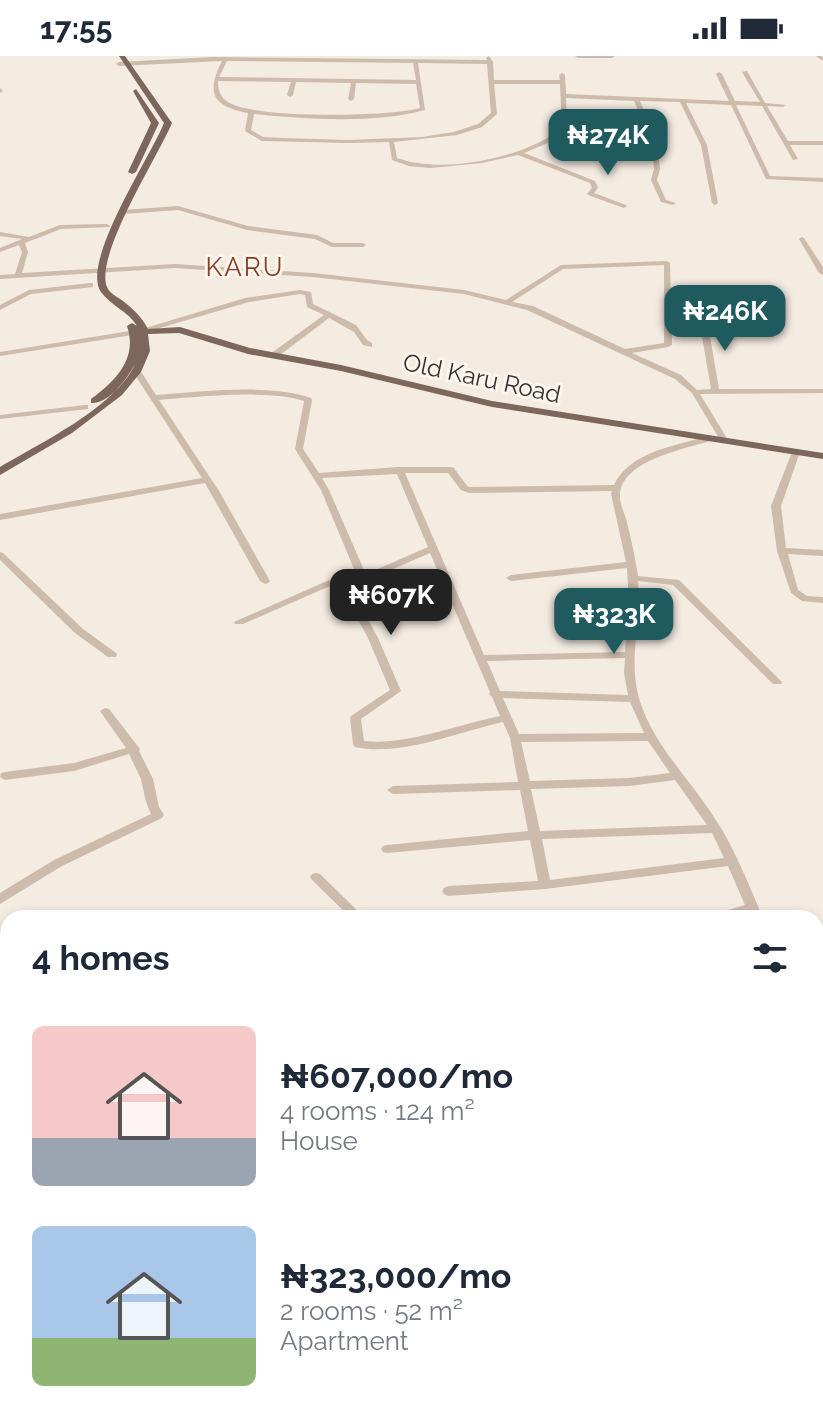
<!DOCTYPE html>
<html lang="en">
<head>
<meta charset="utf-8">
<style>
  body { margin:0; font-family:Raleway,sans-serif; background:#f2f2f3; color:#1f2937; height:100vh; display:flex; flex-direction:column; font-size:30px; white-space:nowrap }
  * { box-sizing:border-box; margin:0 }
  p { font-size:26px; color:#747a83 }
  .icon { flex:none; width:44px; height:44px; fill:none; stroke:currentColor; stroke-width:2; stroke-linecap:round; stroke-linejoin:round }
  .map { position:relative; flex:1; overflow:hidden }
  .drawer { position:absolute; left:0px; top:854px; width:824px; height:512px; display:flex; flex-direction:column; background:#fff; border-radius:24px 24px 0 0; box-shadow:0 4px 12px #0003 }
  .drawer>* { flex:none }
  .price { position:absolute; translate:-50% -68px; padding:0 18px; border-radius:16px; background:#1f5a5e; color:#fff; font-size:26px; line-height:52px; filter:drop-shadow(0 2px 4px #0008) }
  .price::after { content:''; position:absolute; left:50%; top:48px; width:24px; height:18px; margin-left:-12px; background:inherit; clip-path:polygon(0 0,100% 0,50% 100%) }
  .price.current { background:#222; color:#fff }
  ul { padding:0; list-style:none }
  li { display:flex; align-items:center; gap:24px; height:200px; padding:0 32px }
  li span { display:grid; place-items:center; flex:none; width:224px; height:160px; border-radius:12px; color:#555 }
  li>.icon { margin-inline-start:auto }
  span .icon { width:96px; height:96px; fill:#fffc; stroke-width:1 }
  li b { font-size:34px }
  h2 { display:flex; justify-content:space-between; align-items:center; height:96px; padding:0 32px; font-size:34px }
  .status { display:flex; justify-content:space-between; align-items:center; height:56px; padding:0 40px; background:#fff; direction:ltr }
  .status svg { height:22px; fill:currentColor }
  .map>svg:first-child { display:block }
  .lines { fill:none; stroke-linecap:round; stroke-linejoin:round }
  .minor { fill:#cdbbac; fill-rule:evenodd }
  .major { fill:#7d675c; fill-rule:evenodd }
  .labels { text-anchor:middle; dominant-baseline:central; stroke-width:6; stroke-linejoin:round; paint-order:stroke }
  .far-street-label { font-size:24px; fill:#3b302b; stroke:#fbf5ee }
  .far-quarter-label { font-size:26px; letter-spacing:2px; fill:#8c3b22; stroke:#fbf5ee }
</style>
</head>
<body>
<div class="status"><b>17:55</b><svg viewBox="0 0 49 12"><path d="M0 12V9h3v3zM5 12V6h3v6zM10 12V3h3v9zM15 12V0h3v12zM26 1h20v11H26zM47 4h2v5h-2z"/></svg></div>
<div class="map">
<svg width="823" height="1366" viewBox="0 0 823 1366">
  <rect width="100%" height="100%" fill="#f4ebe1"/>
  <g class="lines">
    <g class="minor">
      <path d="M489 0 493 6 494 24H560L559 19 562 17 565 19 566 38 729 45 716 18 719 16 722 18 735 45 760 46 742 16 747 15 765 47 786 49 783 51 767 50 788 85H823V89H790L798 103 793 104 762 50 736 49 770 120 823 122V126L766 123 731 49 686 47 707 89 718 147 715 149 712 147 701 89 680 46 640 45 657 86 660 113 657 124 666 144 676 147 673 149 661 146 651 124 654 113 651 86 634 45 566 42 567 74 555 84 524 97 595 125 598 132 594 137 626 149 627 150 624 152 588 139 587 138 592 132 590 127 518 99 482 107 430 112 409 110 392 104 389 86 348 87 262 85 245 75 248 57C212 50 206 37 222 5L119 10 116 8 119 6 213 1 487 4 486 2ZM227 5 413 7 416 24 219 21ZM418 7 487 8 491 57 478 68 454 76 422 81 348 84 283 82 263 81 251 74 254 58C305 63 375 68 425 54ZM218 25 291 26 287 39 290 41 293 39 296 26 351 27 348 43 351 45 354 43 356 27 416 28 420 52C389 61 253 63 228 46 220 41 218 34 218 25ZM494 28H560L562 72C525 102 443 119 397 102L394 86 457 79 482 71 497 58Z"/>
      <polygon points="575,0 615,0 612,2 578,2"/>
      <polygon points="816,0 822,0 823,5"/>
      <polygon points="0,32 3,35 0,37"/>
      <polygon points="178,150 248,170 317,179 333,187 363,187 366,189 363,191 332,191 315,183 247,174 178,154 123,158 120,156 123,154"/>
      <path d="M107 168 110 170 109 171 61 173 25 187 28 196 22 217 175 208 313 217 464 234 506 244 561 209 667 205 670 207 672 289 668 291 632 297 681 319 697 334 711 333 699 263 703 261 707 263 719 333H823V337L700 338 728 384 724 387 720 384 692 337 675 323 527 254 464 238 313 221 175 212 0 223V219L15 218 22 196 19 189 0 196V192L22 183 0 180V176L29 181 60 169ZM664 209V287L625 293 533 250 512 246 563 213Z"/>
      <polygon points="802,181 804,182 823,211 823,219 819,217 799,183"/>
      <polygon points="90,227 93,227 93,231 31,238 0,254 0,249 29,234"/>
      <polygon points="300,234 311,236 313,248 356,269 367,284 372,287 372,291 363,289 354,276 329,262 276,302 270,302 270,298 324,259 307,251 305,239 300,238 249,246 146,276 139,274 245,242"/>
      <polygon points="136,274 139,274 139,278 0,300 0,296"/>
      <path d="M134 314H140L156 339C200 336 270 327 311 342L312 344 303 393 319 417 398 411H451L454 412 467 430 470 431 614 429C630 395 676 390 708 380H714V384C688 392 621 404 620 439 619 446 624 456 626 463 631 482 635 501 638 520L679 524 782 626 781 628H773L673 529 638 525C641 562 630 599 637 634 647 682 686 718 712 758 734 790 748 827 763 862H751L749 858 733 862H709L711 859 745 849 728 810 545 833 448 840 444 838 442 835 444 832 448 830 538 825 530 784 387 797 383 796 381 793 383 790 387 789 528 775 520 734 393 738 387 734 393 730 518 726 510 682 503 666C458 676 400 701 355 691L353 688 350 662 351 660 390 634 368 582 343 536 365 526 373 515 428 491 397 418 322 422 329 434 364 514 362 516 243 568H235L234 566 354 513 321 434 295 393 304 345C271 333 196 341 159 344L219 435 270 525 268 527 265 528 260 525 205 427 0 464V458L202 422 133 316ZM405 417H448L461 434 469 437 612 435 611 438 626 506 511 519 506 522 511 525 627 512 629 547 625 596 484 599ZM430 497 490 636 489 638 492 641 500 660C460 668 404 690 364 685L361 663 401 635 378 582 354 537 371 530 379 519ZM625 602 624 617 628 639 500 635 487 605ZM503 642 630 646 644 677 519 678ZM648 685 670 717 629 722 530 725 521 686ZM675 724 707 769 540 775 531 733 629 730ZM712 777 724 802 550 824 542 783Z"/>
      <polygon points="85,349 88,349 88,353 0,363 0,359"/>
      <polygon points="796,393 800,396 781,450 786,492 823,494 823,500 788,498 798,534 807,540 823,541 823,547 802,545 791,537 777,495 771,450 792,396"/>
      <polygon points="0,496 3,497 83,573 116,597 117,599 116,601 108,601 75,577 0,504"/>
      <polygon points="105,652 109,653 140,693 139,695 153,723 159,751 164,759 162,762 62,810 0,848 0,837 54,804 151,758 146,746 141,723 129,698 74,715 5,724 0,721 1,717 5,716 74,707 126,692 100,655"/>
      <polygon points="316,817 320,818 365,862 351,862 312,824 310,821 312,818"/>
      <polygon points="0,874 8,879 8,891 0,886"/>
    </g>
    <g class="major">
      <path d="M119 0H125L172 67C159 99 91 204 108 233 111 238 119 242 123 245 133 253 142 261 148 273L180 271 250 292 341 309 492 345 823 397V403L492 351 341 315 248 298 179 277 148 278 150 295 141 316 122 339 72 377 0 419V411C39 388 117 350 135 308 127 323 109 348 91 347V343C116 325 138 302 127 270L132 267 137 270C128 255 111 250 101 236 80 206 151 100 164 67Z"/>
      <polygon points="136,33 159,67 136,116 132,118 128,116 151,67 133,35"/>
    </g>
  </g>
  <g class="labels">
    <g class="far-street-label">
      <text transform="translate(482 322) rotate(12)">Old Karu Road</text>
    </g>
    <g class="far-quarter-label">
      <text x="245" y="211">KARU</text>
    </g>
  </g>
</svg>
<b class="price" style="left:608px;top:121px">₦274K</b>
<b class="price" style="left:725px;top:297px">₦246K</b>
<b class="price current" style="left:391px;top:581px">₦607K</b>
<b class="price" style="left:614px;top:600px">₦323K</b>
<section class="drawer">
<h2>4 homes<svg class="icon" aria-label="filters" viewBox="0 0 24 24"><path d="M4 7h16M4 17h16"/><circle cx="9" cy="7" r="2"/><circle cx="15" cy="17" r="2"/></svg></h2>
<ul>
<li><span style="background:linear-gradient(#f6c9c9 70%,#9aa5b1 0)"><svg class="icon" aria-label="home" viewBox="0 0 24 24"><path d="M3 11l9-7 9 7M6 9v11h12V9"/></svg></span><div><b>₦607,000/mo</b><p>4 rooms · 124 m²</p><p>House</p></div></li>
<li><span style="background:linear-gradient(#a9c7e8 70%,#8fb573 0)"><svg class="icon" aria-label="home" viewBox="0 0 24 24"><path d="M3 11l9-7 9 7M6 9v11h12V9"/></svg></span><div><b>₦323,000/mo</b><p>2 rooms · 52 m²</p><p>Apartment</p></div></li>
</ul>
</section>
</div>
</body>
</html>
